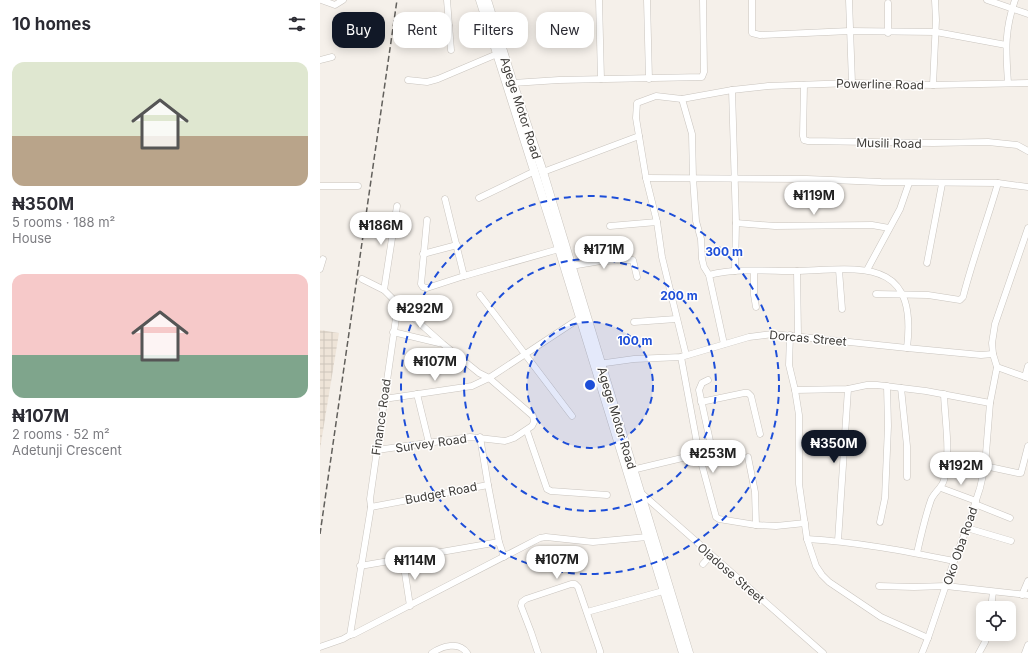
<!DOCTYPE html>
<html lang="en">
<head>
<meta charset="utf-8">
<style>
  body { margin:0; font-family:Inter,sans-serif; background:#f2f2f3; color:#2b2b33; height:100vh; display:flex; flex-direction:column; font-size:15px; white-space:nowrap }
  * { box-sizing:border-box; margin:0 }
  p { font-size:13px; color:#7c7c81 }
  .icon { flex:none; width:22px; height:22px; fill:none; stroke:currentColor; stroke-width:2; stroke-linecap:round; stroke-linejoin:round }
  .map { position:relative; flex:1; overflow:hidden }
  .sheet { display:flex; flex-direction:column; background:#fff; width:320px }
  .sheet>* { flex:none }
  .banner { position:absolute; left:12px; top:12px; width:380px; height:36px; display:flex; gap:8px }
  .fabs { position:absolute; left:656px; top:601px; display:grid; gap:8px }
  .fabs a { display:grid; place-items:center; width:40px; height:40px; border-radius:8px; background:#fff; box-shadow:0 2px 10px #0003; font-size:20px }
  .price { position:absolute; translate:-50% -34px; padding:0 9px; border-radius:14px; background:#fff; color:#222; font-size:13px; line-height:26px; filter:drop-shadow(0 1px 2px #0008) }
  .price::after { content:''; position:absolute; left:50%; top:24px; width:12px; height:9px; margin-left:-6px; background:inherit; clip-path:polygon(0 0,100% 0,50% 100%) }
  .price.current { background:#111827; color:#fff }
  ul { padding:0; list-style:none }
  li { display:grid; align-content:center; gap:8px; height:212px; padding:0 12px }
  li span { display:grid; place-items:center; height:124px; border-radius:12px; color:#555 }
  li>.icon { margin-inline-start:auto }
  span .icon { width:72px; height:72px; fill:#fffc; stroke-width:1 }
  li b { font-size:17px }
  h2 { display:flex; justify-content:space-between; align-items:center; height:48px; padding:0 12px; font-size:17px }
  .tag { padding:0 14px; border-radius:12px; background:#fff; box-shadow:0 2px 10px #0003; font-size:14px; line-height:36px }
  .tag.current { background:#111827; color:#fff }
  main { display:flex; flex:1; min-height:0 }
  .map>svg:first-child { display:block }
  .industrial { fill:url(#industrial-grid) }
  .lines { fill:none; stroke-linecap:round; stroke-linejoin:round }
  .minor-casing { stroke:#c9c4be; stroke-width:7 }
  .major-casing { stroke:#c9c4be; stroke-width:9 }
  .minor { stroke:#fff; stroke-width:6 }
  .major { stroke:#fff; stroke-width:8 }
  .rail { stroke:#615f5b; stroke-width:1.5; stroke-dasharray:6 3; stroke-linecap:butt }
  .ring { fill:none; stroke:#1d4ed8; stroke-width:2; stroke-dasharray:7 5 }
  .labels { text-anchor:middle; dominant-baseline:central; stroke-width:3; stroke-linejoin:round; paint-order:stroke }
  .street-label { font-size:12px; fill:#3e3c39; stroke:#fffefd }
  .centre { fill:#1d4ed8; stroke:#fffefd; stroke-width:2 }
  .ring-label { font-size:12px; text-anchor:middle; font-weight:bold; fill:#1d4ed8; stroke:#fffefd; stroke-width:3; stroke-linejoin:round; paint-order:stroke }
</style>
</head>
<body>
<main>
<section class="sheet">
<h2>10 homes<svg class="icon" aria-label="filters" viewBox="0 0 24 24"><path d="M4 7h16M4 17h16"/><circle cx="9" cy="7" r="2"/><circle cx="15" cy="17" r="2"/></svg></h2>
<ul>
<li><span style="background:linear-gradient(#dfe7d0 60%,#b9a48a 0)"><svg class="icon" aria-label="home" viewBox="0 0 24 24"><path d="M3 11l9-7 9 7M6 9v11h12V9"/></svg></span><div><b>₦350M</b><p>5 rooms · 188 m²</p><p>House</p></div></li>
<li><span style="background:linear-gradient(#f6c9c9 65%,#7fa58c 0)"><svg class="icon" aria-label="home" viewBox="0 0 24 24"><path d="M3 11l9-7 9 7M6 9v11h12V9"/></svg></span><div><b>₦107M</b><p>2 rooms · 52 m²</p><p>Adetunji Crescent</p></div></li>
</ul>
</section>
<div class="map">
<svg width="708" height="653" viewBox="0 0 708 653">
  <defs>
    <pattern id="industrial-grid" width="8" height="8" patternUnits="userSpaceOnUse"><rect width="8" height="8" fill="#eee4d8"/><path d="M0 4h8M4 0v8" fill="none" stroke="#cdc4ba"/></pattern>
  </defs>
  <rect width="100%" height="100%" fill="#f5f0ea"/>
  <polygon class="industrial" points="0,330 19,333 0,449"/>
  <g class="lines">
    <defs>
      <g id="minor">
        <polyline points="1,0 15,5 23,0"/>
        <polyline points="127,0 131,50"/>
        <polyline points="279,0 281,79"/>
        <polyline points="327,0 329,79"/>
        <polyline points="432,0 432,33 440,35 530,31 616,32 686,45"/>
        <polyline points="529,0 532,83"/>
        <polyline points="667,0 708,14"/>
        <polyline points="96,33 129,25"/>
        <polyline points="568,33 568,3"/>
        <polyline points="0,60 12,57"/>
        <polyline points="88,80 107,82 118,79 177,54"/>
        <polyline points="193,83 239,80 382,77 384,72 383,0"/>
        <path d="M688 83C686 51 684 32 695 0"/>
        <polyline points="484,85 483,136 484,140 488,141 613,143 668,142 697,145 708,151"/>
        <polyline points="613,85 616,20 615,0"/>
        <polyline points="412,90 416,223 415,271"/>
        <polyline points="362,99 372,134 373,178 376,221 381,239 382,259 384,267 389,275 404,344"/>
        <polyline points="223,172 319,136"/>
        <polyline points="326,178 487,179 561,182 678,183 708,187"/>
        <polyline points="0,186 38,186"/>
        <polyline points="159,198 215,171"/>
        <polyline points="125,199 144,276"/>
        <polyline points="107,220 101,284 103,287 107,288 144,276 239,249"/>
        <polyline points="416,223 455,226 552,225 569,228"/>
        <polyline points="290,226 337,222"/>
        <polyline points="103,254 137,245"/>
        <polyline points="607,263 622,184"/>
        <polyline points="251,266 281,261 313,260 317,277"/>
        <polyline points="0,269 3,259"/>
        <polyline points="519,270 522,309"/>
        <polyline points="547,270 580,209 589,183"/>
        <polyline points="434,271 434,295 436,307"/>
        <polyline points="477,271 478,336"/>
        <path d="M389 275C417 268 447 271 475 271 541 269 598 256 587 348"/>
        <polyline points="42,279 64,290 78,304 123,344 159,373 169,378 213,416 214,422 212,426 194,438 185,441 150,437 57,450"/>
        <polyline points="64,290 77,206"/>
        <path d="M556 294 608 295 640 300 643 297C653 258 667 221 678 183"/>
        <polyline points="160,295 252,416"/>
        <polyline points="314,322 356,319"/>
        <polyline points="73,332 119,343"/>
        <polyline points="470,335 469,365 475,390 479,415 479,484 487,539 496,566 502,575 509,582 561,617 608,638"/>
        <polyline points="366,355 342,257 337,222 326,178 316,118 317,103 336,96 362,99 412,90 448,86 532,83 613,85 708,83"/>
        <polyline points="361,357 379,454 396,517 399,519 436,525 456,526 485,523"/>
        <polyline points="278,364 314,359 361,357 429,337 453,334 587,348 661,355 673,354"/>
        <polyline points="677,367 708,378"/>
        <polyline points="705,377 708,366"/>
        <polyline points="581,388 587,446 587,477"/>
        <polyline points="475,390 528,389 547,385 557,385 606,391 670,403"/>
        <polyline points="97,394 109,443"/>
        <polyline points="64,399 152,386 169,378 260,318"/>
        <polyline points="381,402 424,393 428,393 431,396 440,434"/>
        <polyline points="207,431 227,489 231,491 287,495"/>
        <polyline points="428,457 435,492 436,525"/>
        <polyline points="665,466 698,473 701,473 708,446"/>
        <polyline points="312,470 379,454 388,449 390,445 390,441 379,390 382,383 388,380"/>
        <polyline points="168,485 179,542 184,557"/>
        <polyline points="621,488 656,501"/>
        <polyline points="320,492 503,653"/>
        <polyline points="655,504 690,518"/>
        <polyline points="51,507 168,485 160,437"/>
        <polyline points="560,522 565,498 568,426 567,386"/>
        <polyline points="647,528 691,541"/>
        <path d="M487 539C537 542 585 551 634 561"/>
        <polyline points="518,541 528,389"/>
        <path d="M597 553C601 535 605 517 611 500 614 492 622 488 624 480 631 452 625 422 624 394"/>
        <polyline points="83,560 90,606"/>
        <polyline points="383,564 391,555"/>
        <polyline points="40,566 179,542"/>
        <polyline points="559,586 594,587 626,586 708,595"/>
        <polyline points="702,595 708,581"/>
        <polyline points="671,608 673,592"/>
        <polyline points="267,612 343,591"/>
        <polyline points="30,635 51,507 50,499 78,304"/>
        <polyline points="0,647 23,639 30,635 34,634 220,538 226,537 273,542 327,537"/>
        <path d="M112 653C122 646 139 641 147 653"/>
        <polyline points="218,653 211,632 201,606 202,602 206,599 251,584 255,584 258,587 280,651 280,653"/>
        <polyline points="602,653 608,638 634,561 647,528 660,488 665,466 670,403 677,367 673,354 672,343 675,324 708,228"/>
        <polyline points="659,653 665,642 668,634"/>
        <polyline points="705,653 708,645"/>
      </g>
      <g id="major">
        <polyline points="160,0 239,249 363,653"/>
        <polyline points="167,0 193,83 223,172 369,653"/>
      </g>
    </defs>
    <use href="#minor" class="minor-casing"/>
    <use href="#major" class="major-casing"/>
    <use href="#minor" class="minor"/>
    <use href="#major" class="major"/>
    <polyline class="rail" points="0,534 77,0"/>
  </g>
  <circle cx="270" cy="385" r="63" fill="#1d4ed8" fill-opacity=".12"/>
  <g class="ring">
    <circle cx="270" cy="385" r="63"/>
    <circle cx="270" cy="385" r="126"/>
    <circle cx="270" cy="385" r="189"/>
  </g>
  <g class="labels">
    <g class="street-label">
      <text transform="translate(560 84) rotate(1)">Powerline Road</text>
      <text transform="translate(201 108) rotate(72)">Agege Motor Road</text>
      <text transform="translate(569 143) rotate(1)">Musili Road</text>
      <text transform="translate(488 338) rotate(5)">Dorcas Street</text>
      <text transform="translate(61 417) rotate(-82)">Finance Road</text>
      <text transform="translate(297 418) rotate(73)">Agege Motor Road</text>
      <text transform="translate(111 443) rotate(-8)">Survey Road</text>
      <text transform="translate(121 493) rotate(-11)">Budget Road</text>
      <text transform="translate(640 546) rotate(-71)">Oko Oba Road</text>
      <text transform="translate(411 573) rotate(41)">Oladose Street</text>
    </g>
  </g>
  <circle cx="270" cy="385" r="6" class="centre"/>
  <g class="ring-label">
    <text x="404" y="256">300 m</text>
    <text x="359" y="300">200 m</text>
    <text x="315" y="345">100 m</text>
  </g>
</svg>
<div class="fabs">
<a><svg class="icon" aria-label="locate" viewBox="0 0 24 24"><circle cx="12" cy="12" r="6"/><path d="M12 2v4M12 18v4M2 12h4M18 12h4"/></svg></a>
</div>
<b class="price" style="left:494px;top:216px">₦119M</b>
<b class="price" style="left:61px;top:246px">₦186M</b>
<b class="price" style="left:284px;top:270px">₦171M</b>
<b class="price" style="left:100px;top:329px">₦292M</b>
<b class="price" style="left:115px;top:382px">₦107M</b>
<b class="price current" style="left:514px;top:464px">₦350M</b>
<b class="price" style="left:393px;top:474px">₦253M</b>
<b class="price" style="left:641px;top:486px">₦192M</b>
<b class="price" style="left:237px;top:580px">₦107M</b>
<b class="price" style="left:95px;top:581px">₦114M</b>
<div class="banner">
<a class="tag current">Buy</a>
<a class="tag">Rent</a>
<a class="tag">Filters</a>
<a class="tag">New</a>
</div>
</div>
</main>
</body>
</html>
